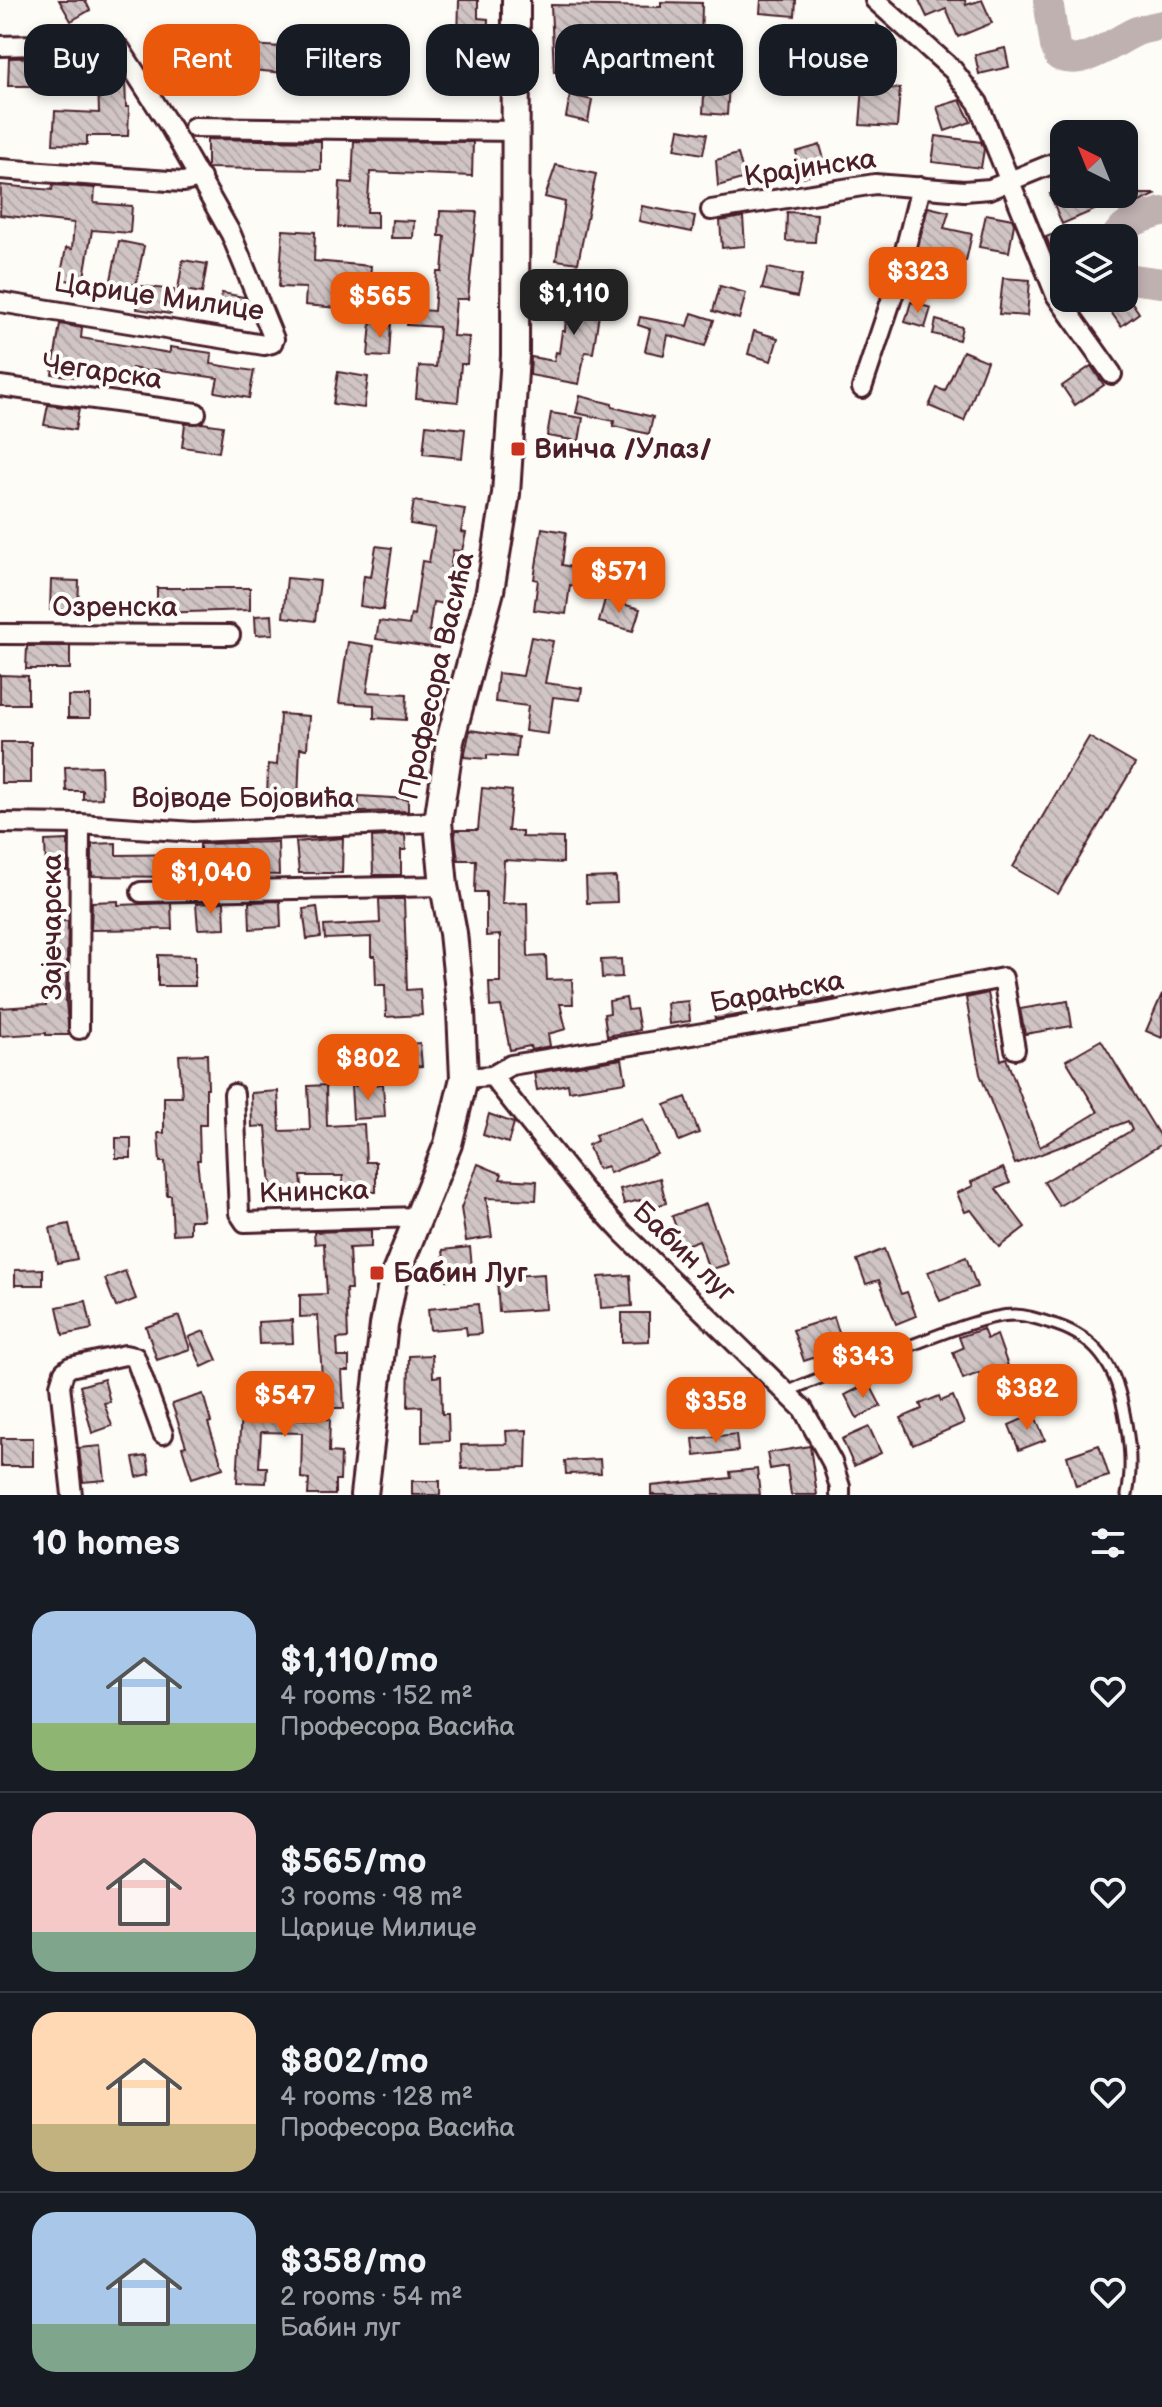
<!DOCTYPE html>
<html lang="en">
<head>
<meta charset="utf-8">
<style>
  body { margin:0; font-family:"Balsamiq Sans",sans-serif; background:#242831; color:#f1f3f6; height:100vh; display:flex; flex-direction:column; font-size:30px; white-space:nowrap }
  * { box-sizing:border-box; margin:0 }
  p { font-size:26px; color:#9ea1a6 }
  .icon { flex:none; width:44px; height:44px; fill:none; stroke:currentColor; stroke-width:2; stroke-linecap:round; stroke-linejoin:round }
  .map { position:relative; height:1495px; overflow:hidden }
  .sheet { display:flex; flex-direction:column; background:#171b24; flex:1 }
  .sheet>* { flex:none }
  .hud { position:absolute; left:24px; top:24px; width:1114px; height:72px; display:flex; gap:16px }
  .needle { width:52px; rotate:317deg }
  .buttons { position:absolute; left:1050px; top:120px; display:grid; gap:16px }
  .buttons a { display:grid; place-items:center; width:88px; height:88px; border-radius:16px; background:#171b24; box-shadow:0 4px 12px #0003; font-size:40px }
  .price { position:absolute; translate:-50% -68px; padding:0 18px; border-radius:16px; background:#ea580c; color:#fff; font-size:26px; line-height:52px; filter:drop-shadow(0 2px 4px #0008) }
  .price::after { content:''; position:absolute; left:50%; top:48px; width:24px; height:18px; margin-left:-12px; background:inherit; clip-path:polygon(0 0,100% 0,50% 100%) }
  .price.current { background:#222; color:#fff }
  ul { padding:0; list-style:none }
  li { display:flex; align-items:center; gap:24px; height:200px; padding:0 32px }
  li+li { border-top:2px solid #363941 }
  li span { display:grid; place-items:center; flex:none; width:224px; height:160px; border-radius:24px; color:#555 }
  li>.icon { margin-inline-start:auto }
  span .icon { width:96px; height:96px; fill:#fffc; stroke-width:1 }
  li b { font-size:34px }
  h2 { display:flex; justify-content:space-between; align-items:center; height:96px; padding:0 32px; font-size:34px }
  .chip { padding:0 28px; border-radius:24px; background:#171b24; box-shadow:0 4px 12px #0003; font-size:28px; line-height:72px }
  .chip.current { background:#ea580c; color:#fff }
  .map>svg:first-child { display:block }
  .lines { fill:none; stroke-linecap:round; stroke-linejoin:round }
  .river { stroke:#c0b1b1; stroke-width:30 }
  .building { fill:url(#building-back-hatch); stroke:#4a1f2b; stroke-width:2 }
  .lane-casing { stroke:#4a1f2b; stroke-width:15 }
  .street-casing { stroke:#4a1f2b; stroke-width:24 }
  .secondary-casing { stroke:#4a1f2b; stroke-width:32 }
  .lane { stroke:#fdfcf7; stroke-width:9 }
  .street { stroke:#fdfcf7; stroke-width:18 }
  .secondary { stroke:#fdfcf7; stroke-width:26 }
  .poi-dot { fill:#c8321e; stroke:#fdfcf7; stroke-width:3 }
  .labels { text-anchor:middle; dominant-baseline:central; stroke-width:8; stroke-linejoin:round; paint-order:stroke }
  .street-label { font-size:28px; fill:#4a1f2b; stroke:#fdfcf7 }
  .poi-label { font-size:28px; font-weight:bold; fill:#4a1f2b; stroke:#fdfcf7; text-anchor:start }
</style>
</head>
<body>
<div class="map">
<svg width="1162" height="1495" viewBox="0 0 1162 1495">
  <defs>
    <pattern id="building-back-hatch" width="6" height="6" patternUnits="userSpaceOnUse" patternTransform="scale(2)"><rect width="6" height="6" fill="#d0c5c4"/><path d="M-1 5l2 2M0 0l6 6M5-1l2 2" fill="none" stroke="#b4a9a9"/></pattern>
  </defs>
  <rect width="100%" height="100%" fill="#fdfcf7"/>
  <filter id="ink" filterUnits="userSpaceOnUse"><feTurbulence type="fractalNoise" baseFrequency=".0125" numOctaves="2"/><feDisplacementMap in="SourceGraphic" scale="16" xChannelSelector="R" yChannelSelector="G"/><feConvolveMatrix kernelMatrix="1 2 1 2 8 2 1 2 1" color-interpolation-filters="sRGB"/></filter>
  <g filter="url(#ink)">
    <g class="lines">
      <g class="river">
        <path d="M1048 0 1055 46 1059 56C1085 67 1114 41 1137 31 1145 28 1154 27 1162 25"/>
        <path d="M1115 238C1125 222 1145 217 1162 212"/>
        <polyline points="1124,275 1131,279 1162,283"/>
      </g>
    </g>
    <g class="building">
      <polygon points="59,0 85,0 90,10 71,21"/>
      <polygon points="459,0 478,0 478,18 488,19 487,44 458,43"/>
      <polygon points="761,0 796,0 795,16 760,13"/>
      <polygon points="919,0 965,0 966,5 982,0 992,23 958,37 946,9 927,17"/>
      <polygon points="661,2 702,3 701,45 723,44 724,84 729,84 727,115 703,113 705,78 670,79 669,32 604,31 604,72 554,72 551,5 661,7"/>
      <polygon points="877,24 897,42 879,62 851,37 877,36"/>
      <polygon points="799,40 800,59 793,60 795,83 765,85 763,42"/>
      <polygon points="249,45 282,47 282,51 337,51 336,89 296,89 296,74 239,69 239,78 197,76 199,89 174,92 171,66 213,61 213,51 249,52"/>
      <polygon points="1005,48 1009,67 979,74 975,55"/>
      <polygon points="91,56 92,86 8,86 9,58"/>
      <polygon points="125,79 126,107 129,107 128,136 87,136 87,145 53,144 55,111 99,113 98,80"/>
      <polygon points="863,86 900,89 897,127 860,125"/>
      <polygon points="570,95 592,100 588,122 566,117"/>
      <polygon points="960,100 971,122 945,131 937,107"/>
      <polygon points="679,129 707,134 703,154 675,149"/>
      <polygon points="936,136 981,142 984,149 981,168 932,162"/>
      <polygon points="207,139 321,141 321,170 207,168"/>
      <polygon points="354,141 473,142 472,176 370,172 367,212 377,212 377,228 338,227 340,182 352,183"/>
      <polygon points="820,145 827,170 803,177 796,152"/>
      <polygon points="738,154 745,178 718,186 716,160"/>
      <polygon points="1124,159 1140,194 1157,194 1120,211 1115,201 1062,224 1050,194 1124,194"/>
      <polygon points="556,165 596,174 578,263 556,260 565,202 545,197"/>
      <polygon points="1,185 52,190 53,185 95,188 94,203 132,206 130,233 92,230 83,283 60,279 66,248 72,249 74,223 0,215"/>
      <polygon points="642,206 695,216 692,232 639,221"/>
      <polygon points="928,207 949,212 944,228 972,234 966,261 917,251"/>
      <polygon points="440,211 477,212 468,299 456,299 453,336 469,337 467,364 461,364 458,402 416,398 419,366 436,367 439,327 407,325 409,309 434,311 437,272 442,272 445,236 439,236"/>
      <polygon points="787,212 817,214 815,242 786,241"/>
      <polygon points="986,214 1012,219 1014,224 1009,252 979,247"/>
      <polygon points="743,217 745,246 722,248 720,221"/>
      <polygon points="392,220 414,221 413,238 391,238"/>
      <polygon points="283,230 315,232 314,261 371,266 369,291 340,289 338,308 305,305 306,288 279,287"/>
      <polygon points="1064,230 1064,278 1046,237"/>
      <polygon points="119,241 144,246 136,285 111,280"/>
      <polygon points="183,260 207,264 202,293 178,289"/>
      <polygon points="768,268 802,275 797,297 762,289"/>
      <polygon points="1003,278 1030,280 1027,316 999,314"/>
      <polygon points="141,286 174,290 171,314 137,309"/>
      <polygon points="720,286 746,293 739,319 713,311"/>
      <polygon points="568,287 605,290 604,314 599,314 593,353 585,352 579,384 530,375 531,357 554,361 556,352 559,353 562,331 565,331"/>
      <polygon points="222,293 244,297 241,319 218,315"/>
      <polygon points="1101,298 1129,298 1139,313 1121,326"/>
      <polygon points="911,302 931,308 925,328 905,322"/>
      <polygon points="692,313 714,320 705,346 668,335 664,355 645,351 650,329 638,325 640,317 688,326"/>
      <polygon points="936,320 962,327 959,340 933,334"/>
      <polygon points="371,322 391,323 389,357 368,356"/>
      <polygon points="60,324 82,328 81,338 170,353 170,347 212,353 211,364 254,371 249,398 215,392 218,378 154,369 153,372 132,368 129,381 107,377 107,375 76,370 75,377 52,374"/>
      <polygon points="754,331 778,338 771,361 748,354"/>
      <polygon points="963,351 987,361 964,421 929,406 937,388 945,391"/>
      <polygon points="1091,366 1104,385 1075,405 1062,386"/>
      <polygon points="338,372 368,377 364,408 333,404"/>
      <polygon points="580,396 612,404 612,407 653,417 649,434 613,426 614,421 576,413"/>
      <polygon points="48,405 79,409 75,430 44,425"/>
      <polygon points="551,413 583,418 579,441 547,436"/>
      <polygon points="202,423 223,426 219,452 182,447 185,424"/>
      <polygon points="426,425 465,429 462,458 423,454"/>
      <polygon points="414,501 465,509 461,532 466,533 462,551 453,550 445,604 433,602 429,631 440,633 438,648 376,639 379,621 409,625 411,614 414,615 422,561 429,562 435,528 410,524"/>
      <polygon points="542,528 566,532 562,565 577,568 574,586 570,585 566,614 534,610 538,580 534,579"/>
      <polygon points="376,546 392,548 383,610 360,606 364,576 371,577"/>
      <polygon points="287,578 320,581 315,621 283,617"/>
      <polygon points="51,580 79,581 78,610 50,610"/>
      <polygon points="157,588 250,588 250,610 157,613"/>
      <polygon points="605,599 640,609 633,631 599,622"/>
      <polygon points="272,615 273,634 256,635 255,616"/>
      <polygon points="531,637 553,641 545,683 582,688 580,700 553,697 548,734 525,731 528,706 495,702 498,673 523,676"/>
      <polygon points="348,642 374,646 367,692 407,694 406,720 374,718 374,705 339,703"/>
      <polygon points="27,646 70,646 70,669 26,669"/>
      <polygon points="0,675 28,676 28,704 0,704"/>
      <rect x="68" y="696" width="22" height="22"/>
      <polygon points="280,714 309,716 307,749 300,748 298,802 267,801 268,764 277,765"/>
      <polygon points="470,730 518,737 516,757 487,755 487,759 464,757"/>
      <polygon points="1089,737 1135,764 1058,894 1013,867"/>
      <rect x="1" y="742" width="30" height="41"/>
      <polygon points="101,766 102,798 83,799 83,791 66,791 65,767"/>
      <polygon points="482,788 512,791 508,831 522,831 522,837 563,838 563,863 504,860 502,904 527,903 528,957 546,956 547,980 572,979 573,1004 560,1004 566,1029 548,1034 550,1046 531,1050 530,1046 510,1050 501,1006 490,1007 489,982 500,982 500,935 486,936 486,892 475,892 476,860 458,860 455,836 456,830 478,830"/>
      <polygon points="359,796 408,799 408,811 358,812"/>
      <polygon points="405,835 406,850 401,850 401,875 373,875 372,837"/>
      <polygon points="343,838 342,873 299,873 296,842"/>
      <polygon points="68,840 68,871 46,871 45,841"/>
      <polygon points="278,842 279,875 177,872 177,877 92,876 92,844 116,843 116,855 200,854 200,844"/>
      <polygon points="616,877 617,902 587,903 586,878"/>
      <polygon points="379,899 404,899 407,990 420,989 422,1015 386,1017 385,985 376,985 375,956 371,956 371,937 325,939 324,926 380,923"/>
      <polygon points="118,901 118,905 171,903 172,929 91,930 92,902"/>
      <polygon points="280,901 281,927 250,929 249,902"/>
      <polygon points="224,902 225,928 198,929 196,904"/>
      <polygon points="317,907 321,937 307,939 303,909"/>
      <polygon points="68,921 66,1002 69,1035 46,1035 46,1033 0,1036 0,1008 46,1005 47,944 44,944 44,922"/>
      <polygon points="158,955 195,956 195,986 158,986"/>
      <polygon points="621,959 622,977 602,978 601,960"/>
      <polygon points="832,981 835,998 803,1004 801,986"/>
      <polygon points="770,990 773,1009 715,1019 712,1004"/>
      <polygon points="988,993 1001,1060 1006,1058 1040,1147 1098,1112 1066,1060 1101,1040 1162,1140 1162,1144 1059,1206 1044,1182 1132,1130 1128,1121 1015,1164 980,1074 966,998"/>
      <polygon points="1162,994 1162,1038 1146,1031"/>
      <polygon points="626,998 628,1010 636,1009 640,1030 607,1036 604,1014 610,1013 609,1001"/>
      <polygon points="688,1001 690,1021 669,1024 667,1003"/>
      <polygon points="1068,1001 1072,1026 1025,1034 1020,1009"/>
      <polygon points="420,1043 422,1066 384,1069 382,1046"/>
      <polygon points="207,1054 208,1088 206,1088 206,1125 199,1125 200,1160 197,1160 204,1220 190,1220 190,1233 173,1234 171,1195 167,1195 165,1162 160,1162 158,1133 164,1133 164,1097 182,1097 179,1055"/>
      <polygon points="622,1059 626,1082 569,1091 568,1084 537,1090 534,1073"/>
      <polygon points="383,1084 385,1117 353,1119 351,1086"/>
      <polygon points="326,1085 327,1126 364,1124 366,1162 376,1162 376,1192 343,1192 343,1176 301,1176 303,1195 272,1199 266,1126 252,1127 251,1093 278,1091 280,1131 310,1130 308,1086"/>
      <polygon points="686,1097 699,1133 679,1141 665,1105"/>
      <polygon points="489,1114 514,1123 508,1143 483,1135"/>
      <polygon points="643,1119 657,1154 610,1173 607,1166 598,1169 588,1145 597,1141 595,1135"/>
      <rect x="116" y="1138" width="15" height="20"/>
      <polygon points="478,1164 502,1174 500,1179 537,1181 536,1200 486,1198 492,1237 466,1241 461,1208"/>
      <polygon points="1003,1168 1010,1183 996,1189 1025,1227 999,1247 971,1210 965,1212 957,1193 973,1186 971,1182"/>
      <polygon points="660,1178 666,1203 642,1210 640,1200 624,1204 620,1189"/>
      <polygon points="706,1204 728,1264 709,1270 699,1240 683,1246 672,1216"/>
      <polygon points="69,1224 77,1259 57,1263 50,1228"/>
      <polygon points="371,1230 371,1247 349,1248 351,1289 346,1289 348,1338 337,1339 338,1357 349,1357 349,1371 342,1371 344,1408 324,1408 318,1316 300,1317 300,1295 327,1294 324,1243 315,1244 314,1232"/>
      <polygon points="470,1247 473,1278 446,1280 443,1250"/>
      <polygon points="884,1249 901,1294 907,1292 916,1316 896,1324 879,1280 866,1284 857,1260"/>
      <polygon points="966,1257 977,1287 940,1301 928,1272"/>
      <polygon points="43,1269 43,1285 15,1285 15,1270"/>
      <polygon points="125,1271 136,1299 116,1307 105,1279"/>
      <polygon points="544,1274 546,1309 499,1312 497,1277"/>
      <polygon points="630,1275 632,1306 601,1308 599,1277"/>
      <polygon points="86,1301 92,1329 63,1335 57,1307"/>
      <polygon points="478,1304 481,1334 467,1335 466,1327 430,1330 428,1309"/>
      <polygon points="622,1313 649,1313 649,1341 622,1342"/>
      <polygon points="179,1316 190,1349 157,1360 146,1327"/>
      <polygon points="834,1317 844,1348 804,1361 793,1330"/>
      <polygon points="292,1320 293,1343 259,1344 258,1322"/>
      <polygon points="983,1329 987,1339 997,1335 1009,1369 981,1379 979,1373 963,1379 953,1352 963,1348 959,1337"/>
      <polygon points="204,1331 217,1360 202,1367 189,1337"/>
      <polygon points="432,1355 433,1377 441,1376 442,1414 448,1414 449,1441 422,1442 422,1406 408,1407 409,1356"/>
      <polygon points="250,1378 286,1379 285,1419 330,1419 329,1452 341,1453 340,1480 335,1480 335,1495 308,1495 309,1479 301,1478 302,1433 261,1432 259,1467 267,1467 266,1483 237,1482 241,1413 249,1413"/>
      <polygon points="104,1379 110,1402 104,1403 112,1426 92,1433 80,1386"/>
      <polygon points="869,1383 881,1406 857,1418 845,1395"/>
      <polygon points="203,1394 211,1422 208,1423 223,1468 192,1478 182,1447 186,1446 172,1404"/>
      <polygon points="939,1396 941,1401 953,1396 964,1423 913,1445 901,1418 922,1409 920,1404"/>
      <polygon points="1034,1414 1045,1440 1019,1450 1009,1425"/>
      <polygon points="869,1427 881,1453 854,1466 842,1439"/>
      <polygon points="527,1430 526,1467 462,1469 461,1445 507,1444 506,1431"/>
      <polygon points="736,1434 738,1451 695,1456 693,1439"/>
      <rect x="1" y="1438" width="32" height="28"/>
      <polygon points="1099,1445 1109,1476 1076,1486 1067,1456"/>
      <polygon points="101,1446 105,1480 83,1482 79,1448"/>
      <polygon points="810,1446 817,1495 791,1495 787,1466 770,1469 767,1453"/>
      <polygon points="147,1456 150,1474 137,1477 133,1458"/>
      <polygon points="600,1459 601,1473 566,1474 565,1461"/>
      <polygon points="757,1469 760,1495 651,1495 651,1486 731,1478 730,1472"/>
      <rect x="412" y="1481" width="28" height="14"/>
    </g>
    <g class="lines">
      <defs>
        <path id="lane" d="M787 1392C820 1376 856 1366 891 1353 922 1342 982 1315 1014 1315 1026 1315 1038 1319 1050 1323 1089 1334 1111 1358 1121 1398 1128 1430 1134 1463 1127 1495"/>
        <g id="street">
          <polyline points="875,0 953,70 978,103 1056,295 1112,374"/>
          <polyline points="0,46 110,43 120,49 171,128 231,234 274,339 272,343 264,345 0,302"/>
          <polyline points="194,127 517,131"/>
          <polyline points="1120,134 1121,133"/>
          <polyline points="0,169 183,182 201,178"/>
          <polyline points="711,210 875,184 964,191 990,189 1064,159"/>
          <polyline points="0,386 196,413"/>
          <polyline points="862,388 896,286 921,187"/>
          <polyline points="0,634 230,635"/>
          <polyline points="0,823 80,824 193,832 438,822"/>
          <polyline points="141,892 444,886"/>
          <polyline points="79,1029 80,824"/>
          <polyline points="492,1076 511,1065 818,1014 1003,978 1015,1049"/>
          <polyline points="464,1078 492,1076 584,1191 623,1233 803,1409 832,1462 840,1487 840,1495"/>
          <polyline points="234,1094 239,1213 245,1222 418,1217"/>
          <polyline points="72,1495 60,1385 64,1372 70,1367 125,1355 135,1357 163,1434"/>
        </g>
        <polyline id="secondary" points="364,1495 384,1325 393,1280 448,1144 464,1078 461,1011 453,933 444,886 438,822 450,741 490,591 506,494 515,356 516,0"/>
      </defs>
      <use href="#lane" class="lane-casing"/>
      <use href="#street" class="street-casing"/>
      <use href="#secondary" class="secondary-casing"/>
      <use href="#lane" class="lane"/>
      <use href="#street" class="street"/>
      <use href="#secondary" class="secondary"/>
    </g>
  </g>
  <g class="poi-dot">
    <rect x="510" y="441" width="16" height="16" rx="4"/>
    <rect x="369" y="1265" width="16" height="16" rx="4"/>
  </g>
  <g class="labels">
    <g class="street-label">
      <text transform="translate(810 168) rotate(-8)">Крајинска</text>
      <text transform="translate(159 297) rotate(8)">Царице Милице</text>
      <text transform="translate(102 372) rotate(8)">Чегарска</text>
      <text x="115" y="607">Озренска</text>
      <text transform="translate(437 676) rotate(-77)">Професора Васића</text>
      <text x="243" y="798">Војводе Бојовића</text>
      <text transform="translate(52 927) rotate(-90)">Зајечарска</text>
      <text transform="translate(777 992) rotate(-10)">Барањска</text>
      <text transform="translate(314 1192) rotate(-2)">Книнска</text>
      <text transform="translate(684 1252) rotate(44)">Бабин луг</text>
    </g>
    <g class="poi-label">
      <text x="534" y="449">Винча /Улаз/</text>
      <text x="393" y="1273">Бабин Луг</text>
    </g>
  </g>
</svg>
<div class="buttons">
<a><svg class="needle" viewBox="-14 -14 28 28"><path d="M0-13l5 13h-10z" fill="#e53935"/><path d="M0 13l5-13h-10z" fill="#9ea1a6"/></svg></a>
<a><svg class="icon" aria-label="layers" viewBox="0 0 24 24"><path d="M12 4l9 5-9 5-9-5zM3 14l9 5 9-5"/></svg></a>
</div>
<b class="price" style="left:918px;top:315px">$323</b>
<b class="price current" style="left:574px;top:337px">$1,110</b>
<b class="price" style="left:380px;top:340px">$565</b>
<b class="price" style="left:619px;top:615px">$571</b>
<b class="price" style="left:211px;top:916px">$1,040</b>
<b class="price" style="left:368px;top:1102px">$802</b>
<b class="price" style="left:863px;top:1400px">$343</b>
<b class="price" style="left:1027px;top:1432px">$382</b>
<b class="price" style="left:285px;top:1439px">$547</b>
<b class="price" style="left:716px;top:1445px">$358</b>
<div class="hud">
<a class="chip">Buy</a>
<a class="chip current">Rent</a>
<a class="chip">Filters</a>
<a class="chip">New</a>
<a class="chip">Apartment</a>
<a class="chip">House</a>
</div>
</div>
<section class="sheet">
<h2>10 homes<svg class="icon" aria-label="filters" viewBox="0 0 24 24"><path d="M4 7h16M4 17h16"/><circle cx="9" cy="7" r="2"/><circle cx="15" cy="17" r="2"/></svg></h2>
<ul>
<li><span style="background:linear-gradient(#a9c7e8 70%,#8fb573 0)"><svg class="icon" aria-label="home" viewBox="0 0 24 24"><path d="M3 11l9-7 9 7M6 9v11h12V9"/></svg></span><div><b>$1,110/mo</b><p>4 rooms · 152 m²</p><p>Професора Васића</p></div><svg class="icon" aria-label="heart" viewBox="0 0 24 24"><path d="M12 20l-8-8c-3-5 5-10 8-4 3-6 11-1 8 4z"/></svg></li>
<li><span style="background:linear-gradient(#f6c9c9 75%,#7fa58c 0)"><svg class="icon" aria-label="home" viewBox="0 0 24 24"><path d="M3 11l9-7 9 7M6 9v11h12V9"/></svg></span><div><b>$565/mo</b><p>3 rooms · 98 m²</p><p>Царице Милице</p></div><svg class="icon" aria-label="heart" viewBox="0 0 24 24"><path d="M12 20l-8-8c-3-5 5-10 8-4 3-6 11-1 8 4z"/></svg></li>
<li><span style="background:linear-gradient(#ffd9b3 70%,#c2b280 0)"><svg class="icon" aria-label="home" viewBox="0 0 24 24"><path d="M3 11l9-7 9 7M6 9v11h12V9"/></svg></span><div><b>$802/mo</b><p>4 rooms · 128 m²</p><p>Професора Васића</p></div><svg class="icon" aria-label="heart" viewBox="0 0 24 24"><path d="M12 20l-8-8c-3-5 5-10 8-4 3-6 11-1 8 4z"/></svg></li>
<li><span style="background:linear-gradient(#a9c7e8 70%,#7fa58c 0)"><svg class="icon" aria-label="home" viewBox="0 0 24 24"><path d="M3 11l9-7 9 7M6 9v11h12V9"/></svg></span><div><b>$358/mo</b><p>2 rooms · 54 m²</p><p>Бабин луг</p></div><svg class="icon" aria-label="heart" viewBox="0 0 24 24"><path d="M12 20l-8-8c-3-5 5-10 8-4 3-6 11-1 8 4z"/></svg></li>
</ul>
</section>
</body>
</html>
